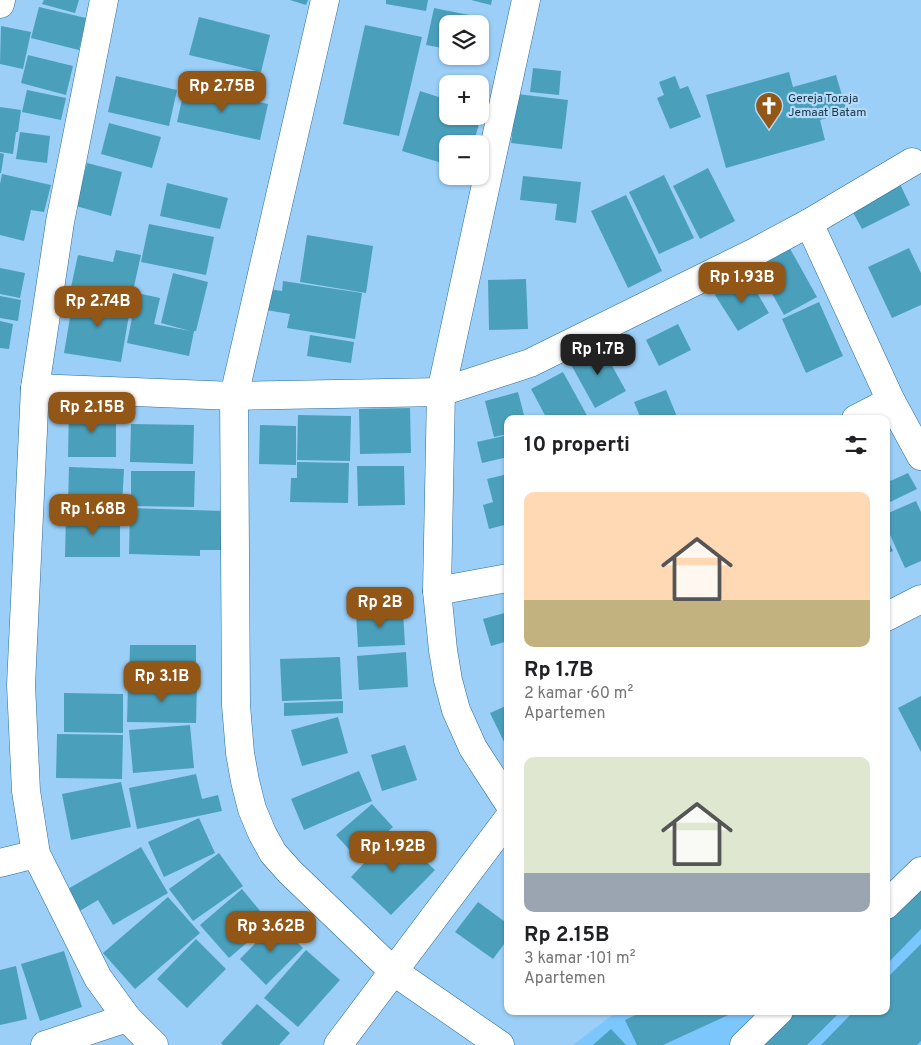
<!DOCTYPE html>
<html lang="id">
<head>
<meta charset="utf-8">
<style>
  body { margin:0; font-family:Overpass,sans-serif; background:#f2f2f2; color:#202124; height:100vh; display:flex; flex-direction:column; font-size:19px; white-space:nowrap }
  * { box-sizing:border-box; margin:0 }
  p { font-size:16px; color:#757577 }
  .icon { flex:none; width:28px; height:28px; fill:none; stroke:currentColor; stroke-width:2; stroke-linecap:round; stroke-linejoin:round }
  .map { position:relative; flex:1; overflow:hidden }
  .drawer { position:absolute; left:504px; top:415px; width:386px; height:600px; display:flex; flex-direction:column; background:#fff; border-radius:10px; box-shadow:0 1px 4px #0004 }
  .drawer>* { flex:none }
  .tools { position:absolute; left:439px; top:15px; display:grid; gap:10px }
  .tools a { display:grid; place-items:center; width:50px; height:50px; border-radius:10px; background:#fff; box-shadow:0 1px 4px #0004; font-size:25px }
  .price { position:absolute; translate:-50% -42px; padding:0 11px; border-radius:10px; background:#925616; color:#fff; font-size:16px; line-height:32px; filter:drop-shadow(0 1px 2px #0008) }
  .price::after { content:''; position:absolute; left:50%; top:30px; width:15px; height:11px; margin-left:-8px; background:inherit; clip-path:polygon(0 0,100% 0,50% 100%) }
  .price.current { background:#222; color:#fff }
  ul { padding:0; list-style:none }
  li { display:grid; align-content:center; gap:10px; height:265px; padding:0 20px }
  li span { display:grid; place-items:center; height:155px; border-radius:10px; color:#555 }
  li>.icon { margin-inline-start:auto }
  span .icon { width:90px; height:90px; fill:#fffc; stroke-width:1 }
  li b { font-size:21px }
  h2 { display:flex; justify-content:space-between; align-items:center; height:60px; padding:0 20px; font-size:21px }
  .map>svg:first-child { display:block }
  .built { fill:#7bc6fd }
  .building { fill:#4aa0bb }
  .lines { fill:none; stroke-linecap:round; stroke-linejoin:round }
  .street-casing { stroke:#296c9a; stroke-width:29 }
  .street { stroke:#fff; stroke-width:28 }
  .labels { text-anchor:middle; dominant-baseline:central; stroke-width:4.5; stroke-linejoin:round; paint-order:stroke }
  .poi-label { font-size:12px; fill:#183447; stroke:#b4daf9; text-anchor:start }
</style>
</head>
<body>
<div class="map">
<svg width="921" height="1045" viewBox="0 0 921 1045">
  <rect width="100%" height="100%" fill="#9bcff7"/>
  <polygon class="built" points="921,857 921,1045 573,1045 618,1011 886,1011 886,887 890,885"/>
  <g class="building">
    <polygon points="44,0 79,0 75,13 42,4"/>
    <polygon points="290,0 308,0 306,5"/>
    <polygon points="386,0 428,0 426,11 386,4"/>
    <polygon points="471,0 492,0 491,5"/>
    <polygon points="39,7 86,18 79,50 31,38"/>
    <polygon points="434,8 484,18 481,35 480,24 448,24 448,49 426,45"/>
    <polygon points="199,17 270,35 261,72 189,55"/>
    <polygon points="365,25 422,37 399,136 343,124"/>
    <polygon points="1,26 31,32 23,69 0,64"/>
    <polygon points="28,55 73,66 66,95 21,83"/>
    <polygon points="533,68 561,71 559,95 530,92"/>
    <polygon points="789,72 793,87 836,75 847,112 820,120 825,140 726,168 706,95"/>
    <polygon points="116,76 177,90 169,126 108,112"/>
    <polygon points="675,76 680,89 688,86 701,117 670,129 657,98 664,95 659,82"/>
    <polygon points="185,86 268,104 260,140 177,122"/>
    <polygon points="27,90 66,98 61,120 22,112"/>
    <polygon points="420,91 448,100 448,116 480,116 480,110 483,111 473,144 458,144 449,141 442,163 402,151"/>
    <polygon points="517,94 568,100 562,149 511,143"/>
    <polygon points="0,107 21,110 18,132 16,132 13,154 0,152"/>
    <polygon points="109,123 161,137 152,168 101,154"/>
    <polygon points="20,132 50,136 47,163 16,159"/>
    <polygon points="0,153 4,154 1,173 0,173"/>
    <polygon points="87,163 122,172 111,216 76,206"/>
    <polygon points="708,168 735,221 700,239 673,186"/>
    <polygon points="2,174 51,185 44,212 31,210 24,241 0,235 0,184"/>
    <polygon points="664,175 694,238 659,254 629,192"/>
    <polygon points="523,176 581,182 576,223 555,220 557,204 520,200"/>
    <polygon points="898,180 910,205 862,229 849,205"/>
    <polygon points="167,183 228,198 220,229 160,216"/>
    <polygon points="626,195 662,271 628,288 591,211"/>
    <polygon points="149,224 214,237 206,275 141,262"/>
    <polygon points="307,235 373,246 366,293 300,282"/>
    <polygon points="788,245 817,297 784,315 755,263"/>
    <polygon points="909,248 921,273 921,305 892,318 868,267"/>
    <polygon points="116,250 141,255 131,300 71,287 78,255 113,262"/>
    <polygon points="0,268 25,273 20,298 0,294"/>
    <polygon points="173,273 208,282 196,331 194,331 189,356 127,343 137,293 160,298 154,324 190,331 161,323"/>
    <polygon points="747,276 769,313 738,331 715,295"/>
    <polygon points="526,279 528,329 489,330 488,280"/>
    <polygon points="283,281 362,293 355,339 287,328 290,314 266,310 269,289 282,291"/>
    <polygon points="74,294 131,303 121,362 64,353"/>
    <polygon points="0,296 21,300 18,321 0,318"/>
    <polygon points="819,302 843,356 806,373 782,319"/>
    <polygon points="0,321 13,324 9,349 0,348"/>
    <polygon points="678,324 691,350 659,366 646,340"/>
    <polygon points="310,335 354,342 351,363 307,356"/>
    <polygon points="600,344 626,391 595,408 569,361"/>
    <polygon points="563,372 589,419 547,419 531,389"/>
    <polygon points="666,390 678,419 641,419 634,402"/>
    <polygon points="518,392 525,419 508,419 508,434 494,437 485,401"/>
    <polygon points="410,408 411,453 360,454 359,409"/>
    <polygon points="69,410 116,411 116,457 68,457"/>
    <polygon points="298,415 351,416 350,461 297,460"/>
    <polygon points="131,424 194,425 193,464 130,462"/>
    <polygon points="260,425 296,426 296,465 259,464"/>
    <polygon points="508,435 508,457 482,463 477,442"/>
    <polygon points="297,462 349,463 348,503 290,502 291,478 297,478"/>
    <polygon points="357,466 404,466 405,505 358,506"/>
    <polygon points="69,467 124,469 122,506 68,504"/>
    <polygon points="131,471 195,471 194,507 131,506"/>
    <polygon points="908,473 917,489 886,504 886,483"/>
    <polygon points="508,474 508,524 489,529 483,505 493,502 487,479"/>
    <polygon points="916,501 921,512 921,561 905,568 886,526 886,514"/>
    <polygon points="130,508 223,511 222,550 200,550 200,556 129,554"/>
    <polygon points="66,514 120,516 120,557 65,557"/>
    <polygon points="886,536 893,551 886,554"/>
    <polygon points="403,611 405,645 358,647 356,613"/>
    <polygon points="508,612 508,641 491,646 483,619"/>
    <polygon points="130,645 196,645 196,683 129,682"/>
    <polygon points="406,652 408,687 359,690 357,656"/>
    <polygon points="340,657 342,699 282,701 280,659"/>
    <polygon points="128,684 197,685 196,723 127,722"/>
    <polygon points="64,693 123,694 123,733 64,732"/>
    <polygon points="921,696 921,752 898,708"/>
    <polygon points="343,701 343,713 284,716 284,703"/>
    <polygon points="508,705 508,750 490,713"/>
    <polygon points="338,717 348,753 302,766 291,730"/>
    <polygon points="190,725 194,768 133,773 129,730"/>
    <polygon points="57,734 123,735 122,779 56,778"/>
    <polygon points="405,745 417,780 382,791 371,755"/>
    <polygon points="359,771 372,801 304,830 291,799"/>
    <polygon points="196,774 202,799 218,795 222,811 137,829 129,788"/>
    <polygon points="121,782 131,827 71,840 62,794"/>
    <polygon points="372,804 393,827 357,858 336,835"/>
    <polygon points="199,818 215,853 164,877 148,842"/>
    <polygon points="394,831 435,870 391,915 351,877"/>
    <polygon points="141,847 168,893 113,925 98,900 78,912 66,890"/>
    <polygon points="219,853 243,886 193,921 169,889"/>
    <polygon points="921,886 921,929 886,965 886,912"/>
    <polygon points="242,889 270,923 229,958 200,925"/>
    <polygon points="168,897 200,933 135,989 103,953"/>
    <polygon points="478,902 508,924 508,939 493,959 455,932"/>
    <polygon points="276,922 303,948 266,985 240,959"/>
    <polygon points="196,939 226,969 187,1008 157,979"/>
    <polygon points="921,944 921,1041 917,1045 821,1045 854,1011 886,1011 886,979"/>
    <polygon points="306,950 340,980 298,1027 264,998"/>
    <polygon points="64,951 82,1007 40,1021 21,964"/>
    <polygon points="16,966 27,1019 0,1025 0,970"/>
    <polygon points="257,1004 290,1033 279,1045 223,1045 221,1043"/>
    <polygon points="644,1011 737,1011 663,1045 637,1045 625,1020"/>
    <polygon points="788,1011 841,1011 807,1045 755,1045"/>
    <polygon points="611,1029 626,1045 593,1045"/>
  </g>
  <g class="lines">
    <defs>
      <g id="street">
        <polyline points="104,0 60,222 35,388 21,685 26,791 36,854 98,978 127,1018 154,1045"/>
        <polyline points="325,0 234,396 236,705 240,753 245,781 252,809 262,833 273,853 290,872 393,971 500,1045"/>
        <polyline points="0,4 1,0"/>
        <polyline points="809,223 891,401 921,456"/>
        <polyline points="35,388 234,396 441,392 530,363 755,252 809,223 912,162"/>
        <polyline points="856,419 891,401"/>
        <polyline points="437,591 508,578"/>
        <polyline points="886,617 921,599"/>
        <polyline points="508,802 473,748 456,710 448,680 443,650 437,591 441,392 526,0"/>
        <polyline points="0,863 36,854"/>
        <polyline points="886,905 921,871"/>
        <polyline points="45,1045 127,1018"/>
        <polyline points="338,1045 508,819"/>
        <polyline points="744,1045 779,1011"/>
      </g>
    </defs>
    <use href="#street" class="street-casing"/>
    <use href="#street" class="street"/>
  </g>
  <defs>
    <symbol id="church-pin" viewBox="-11 -11 22 30"><path d="M0 17L-7.5 6A9.5 9.5 0 1 1 7.5 6Z" fill="#925616" stroke="#b4daf9"/><path d="M-1.2-6h2.4v3.5h3.3v2.4h-3.3V6h-2.4V-.1h-3.3v-2.4h3.3Z" fill="#fff"/></symbol>
  </defs>
  <g fill-rule="evenodd">
    <use href="#church-pin" x="753" y="90" width="32" height="43"/>
  </g>
  <g class="labels">
    <g class="poi-label">
      <text x="788" y="99">Gereja Toraja<tspan x="788" dy="14">Jemaat Batam</tspan></text>
    </g>
  </g>
</svg>
<div class="tools">
<a><svg class="icon" aria-label="layers" viewBox="0 0 24 24"><path d="M12 4l9 5-9 5-9-5zM3 14l9 5 9-5"/></svg></a>
<a>+</a>
<a>−</a>
</div>
<b class="price" style="left:222px;top:113px">Rp 2.75B</b>
<b class="price" style="left:742px;top:304px">Rp 1.93B</b>
<b class="price" style="left:98px;top:328px">Rp 2.74B</b>
<b class="price current" style="left:598px;top:376px">Rp 1.7B</b>
<b class="price" style="left:92px;top:434px">Rp 2.15B</b>
<b class="price" style="left:93px;top:536px">Rp 1.68B</b>
<b class="price" style="left:380px;top:629px">Rp 2B</b>
<b class="price" style="left:162px;top:703px">Rp 3.1B</b>
<b class="price" style="left:393px;top:873px">Rp 1.92B</b>
<b class="price" style="left:271px;top:953px">Rp 3.62B</b>
<section class="drawer">
<h2>10 properti<svg class="icon" aria-label="filters" viewBox="0 0 24 24"><path d="M4 7h16M4 17h16"/><circle cx="9" cy="7" r="2"/><circle cx="15" cy="17" r="2"/></svg></h2>
<ul>
<li><span style="background:linear-gradient(#ffd9b3 70%,#c2b280 0)"><svg class="icon" aria-label="home" viewBox="0 0 24 24"><path d="M3 11l9-7 9 7M6 9v11h12V9"/></svg></span><div><b>Rp 1.7B</b><p>2 kamar · 60 m²</p><p>Apartemen</p></div></li>
<li><span style="background:linear-gradient(#dfe7d0 75%,#9aa5b1 0)"><svg class="icon" aria-label="home" viewBox="0 0 24 24"><path d="M3 11l9-7 9 7M6 9v11h12V9"/></svg></span><div><b>Rp 2.15B</b><p>3 kamar · 101 m²</p><p>Apartemen</p></div></li>
</ul>
</section>
</div>
</body>
</html>
